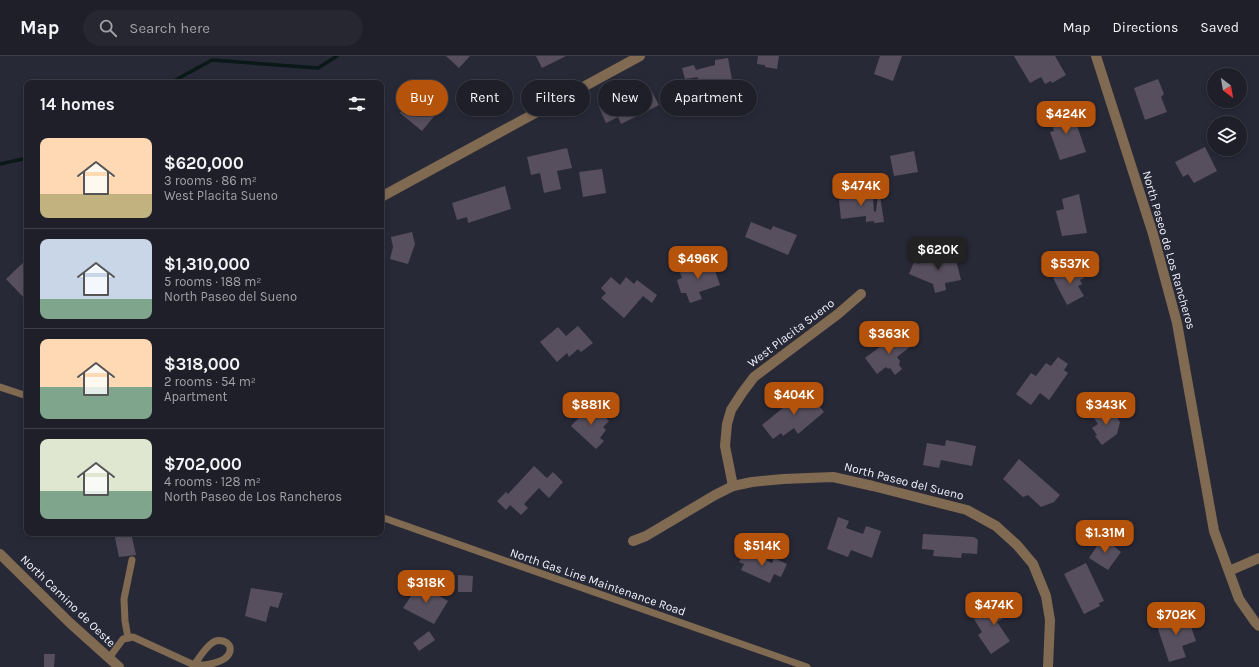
<!DOCTYPE html>
<html lang="en">
<head>
<meta charset="utf-8">
<style>
  body { margin:0; font-family:Karla,sans-serif; background:#262731; color:#f1f3f6; height:100vh; display:flex; flex-direction:column; font-size:15px; white-space:nowrap }
  * { box-sizing:border-box; margin:0 }
  p { font-size:13px; color:#a1a2a8 }
  .icon { flex:none; width:22px; height:22px; fill:none; stroke:currentColor; stroke-width:2; stroke-linecap:round; stroke-linejoin:round }
  .map { position:relative; flex:1; overflow:hidden }
  .sheet { position:absolute; left:24px; top:24px; width:360px; height:456px; display:flex; flex-direction:column; background:#1e1f29; border-radius:8px; box-shadow:0 2px 6px #0003,0 0 0 1px #3c3d46 }
  .sheet>* { flex:none }
  .guide { position:absolute; left:396px; top:24px; width:380px; height:36px; display:flex; gap:8px }
  .needle { width:26px; rotate:149deg }
  .buttons { position:absolute; left:1207px; top:12px; display:grid; gap:8px }
  .buttons a { display:grid; place-items:center; width:40px; height:40px; border-radius:50%; background:#1e1f29; box-shadow:0 2px 6px #0003,0 0 0 1px #3c3d46; font-size:20px }
  .price { position:absolute; translate:-50% -34px; padding:0 9px; border-radius:8px; background:#b45309; color:#fff; font-size:13px; line-height:26px; filter:drop-shadow(0 1px 2px #0008) }
  .price::after { content:''; position:absolute; left:50%; top:24px; width:12px; height:9px; margin-left:-6px; background:inherit; clip-path:polygon(0 0,100% 0,50% 100%) }
  .price.active { background:#222; color:#fff }
  ul { padding:0; list-style:none }
  li { display:flex; align-items:center; gap:12px; height:100px; padding:0 16px }
  li+li { border-top:1px solid #3c3d46 }
  li span { display:grid; place-items:center; flex:none; width:112px; height:80px; border-radius:8px; color:#555 }
  li>.icon { margin-inline-start:auto }
  span .icon { width:48px; height:48px; fill:#fffc; stroke-width:1 }
  li b { font-size:17px }
  h2 { display:flex; justify-content:space-between; align-items:center; height:48px; padding:0 16px; font-size:17px }
  .chip { padding:0 14px; border-radius:18px; background:#1e1f29; box-shadow:0 2px 6px #0003,0 0 0 1px #3c3d46; font-size:14px; line-height:36px }
  .chip.active { background:#b45309; color:#fff }
  header { display:flex; align-items:center; gap:24px; box-sizing:border-box; height:56px; padding:0 20px; background:#1e1f29; border-bottom:1px solid #3c3d46 }
  header strong { font-size:19px }
  nav { display:flex; gap:22px; margin-inline-start:auto; font-size:14px }
  .search { width:280px; height:36px; background:#262731; display:flex; align-items:center; gap:10px; box-sizing:border-box; padding:0 14px; border-radius:22px; color:#a1a2a8; font-size:15px }
  .map>svg:first-child { display:block }
  .lines { fill:none; stroke-linecap:round; stroke-linejoin:round }
  .stream { stroke:#0a1818; stroke-width:3.5 }
  .building { fill:#574f5e }
  .service { stroke:#806a52; stroke-width:7 }
  .minor { stroke:#806a52; stroke-width:10 }
  .labels { text-anchor:middle; dominant-baseline:central; stroke-width:3; stroke-linejoin:round; paint-order:stroke }
  .street-label { font-size:12px; fill:#f1f2fc; stroke:#282937 }
</style>
</head>
<body>
<header>
<strong>Map</strong>
<div class="search"><svg class="icon" aria-label="search" viewBox="0 0 24 24"><circle cx="10" cy="10" r="6"/><path d="M15 15l6 6"/></svg>Search here</div>
<nav><a>Map</a><a>Directions</a><a>Saved</a></nav>
</header>
<div class="map">
<svg width="1259" height="611" viewBox="0 0 1259 611">
  <rect width="100%" height="100%" fill="#282937"/>
  <g class="lines">
    <g class="stream">
      <polyline points="170,27 212,4 318,12 337,0"/>
      <polyline points="0,108 27,102"/>
    </g>
  </g>
  <g class="building">
    <polygon points="446,0 470,0 459,12"/>
    <polygon points="536,0 566,0 542,12"/>
    <polygon points="758,0 779,0 777,13 765,11 765,9 757,8"/>
    <polygon points="880,0 902,0 893,25 874,18"/>
    <polygon points="1014,0 1055,0 1066,19 1052,27 1051,25 1045,28 1041,21 1030,27"/>
    <polygon points="728,2 732,24 710,29 708,24 699,26 697,19 698,21 685,23 682,12 694,9 696,14 715,9 715,4"/>
    <polygon points="1158,23 1164,38 1161,41 1167,56 1145,64 1134,32"/>
    <polygon points="436,32 449,42 422,75 400,57 407,48 411,52 423,39 427,45"/>
    <polygon points="644,34 646,37 651,34 659,49 621,68 618,61 606,67 599,51 628,37 630,41"/>
    <polygon points="1071,52 1086,96 1060,104 1050,76 1054,75 1049,59"/>
    <polygon points="1205,91 1217,115 1194,127 1188,118 1183,121 1175,106"/>
    <polygon points="567,92 572,112 557,115 561,133 544,137 540,117 531,119 527,101"/>
    <polygon points="914,95 918,116 894,120 890,100"/>
    <polygon points="602,113 606,137 583,141 579,116"/>
    <polygon points="505,130 511,153 468,167 467,161 457,164 452,147"/>
    <polygon points="862,132 864,143 873,142 874,156 876,155 878,140 880,140 884,166 874,167 874,165 866,166 866,160 841,163 839,144 851,142 850,134"/>
    <polygon points="1079,138 1087,177 1062,180 1056,155 1064,153 1062,143"/>
    <polygon points="751,166 771,174 773,170 797,179 788,199 745,181"/>
    <polygon points="412,176 415,188 408,208 390,203 393,191 391,181"/>
    <polygon points="954,196 961,224 945,227 946,234 935,237 933,228 909,218 914,206 919,208 922,202 929,205 939,201 939,199"/>
    <polygon points="27,203 27,245 6,223"/>
    <polygon points="711,203 720,229 699,236 702,243 690,247 686,237 681,237 677,224 682,222 679,214"/>
    <polygon points="1078,210 1084,222 1080,224 1082,228 1078,230 1084,240 1067,249 1053,222"/>
    <polygon points="611,221 620,229 626,221 634,228 637,224 657,239 652,247 643,240 624,262 601,242 606,237 601,232"/>
    <polygon points="578,270 593,287 581,296 578,293 569,301 567,297 557,306 540,286 558,271 566,280"/>
    <polygon points="900,276 911,290 897,301 900,305 899,309 902,313 895,319 890,312 888,313 886,311 877,318 865,302"/>
    <polygon points="1058,301 1068,308 1064,314 1068,317 1049,344 1040,337 1031,349 1016,338 1031,317 1036,320 1046,307 1051,310"/>
    <polygon points="806,333 824,356 798,378 794,372 783,380 781,377 773,383 762,369"/>
    <polygon points="592,348 609,365 603,371 606,374 600,382 604,385 596,393 571,370"/>
    <polygon points="1109,351 1120,366 1117,378 1102,389 1095,380 1097,379 1092,372 1098,368 1094,362"/>
    <polygon points="946,384 976,390 972,410 941,404 939,412 923,409 927,387 945,390"/>
    <polygon points="1019,403 1060,439 1054,446 1041,451 1028,439 1023,441 1003,423"/>
    <polygon points="534,410 547,422 553,416 563,426 549,442 539,432 524,448 528,452 521,459 510,449 506,454 497,445 506,436 508,438"/>
    <polygon points="838,461 849,465 846,472 863,478 866,470 881,475 872,502 851,494 848,501 827,493"/>
    <polygon points="114,477 131,477 136,499 119,501"/>
    <polygon points="923,478 974,481 978,484 977,498 962,497 961,502 933,500 934,494 922,493"/>
    <polygon points="1103,481 1121,496 1108,514 1089,502"/>
    <polygon points="744,494 772,507 774,502 787,508 781,521 774,518 770,527 741,514 744,508 739,506"/>
    <polygon points="1086,507 1104,545 1099,547 1100,550 1084,558 1064,518"/>
    <polygon points="458,519 473,520 472,536 458,536"/>
    <polygon points="419,528 448,545 434,568 403,552"/>
    <polygon points="251,532 283,537 278,552 270,550 266,566 245,560"/>
    <polygon points="1004,543 1013,556 997,566 1010,585 991,598 978,579 982,576 974,563"/>
    <polygon points="1186,556 1196,585 1182,590 1186,601 1169,606 1156,567"/>
    <polygon points="429,575 435,584 419,595 413,587"/>
    <polygon points="44,598 55,598 54,611 44,611"/>
  </g>
  <g class="lines">
    <g class="service">
      <polyline points="0,331 27,340"/>
      <polyline points="381,461 807,611"/>
      <polyline points="128,582 125,565 124,543 132,504"/>
      <path d="M109 602 123 583 133 581 194 609C203 610 228 607 230 595 232 585 218 582 212 587 205 592 199 602 194 609"/>
    </g>
    <g class="minor">
      <polyline points="1096,0 1153,178 1177,267 1214,475 1239,543 1255,566 1259,570"/>
      <polyline points="381,141 640,0"/>
      <polyline points="733,430 725,390 727,368 731,354 742,337 754,321 838,258 861,238"/>
      <polyline points="633,485 646,480 715,439 733,430 752,426 783,423 833,421 873,430 967,454 996,470 1017,489 1033,508 1046,540 1050,564 1048,611"/>
      <polyline points="0,498 70,567 119,611"/>
      <polyline points="1229,515 1259,502"/>
    </g>
  </g>
  <g class="labels">
    <g class="street-label">
      <text transform="translate(1169 194) rotate(74)">North Paseo de Los Rancheros</text>
      <text transform="translate(791 277) rotate(-37)">West Placita Sueno</text>
      <text transform="translate(904 425) rotate(14)">North Paseo del Sueno</text>
      <text transform="translate(598 526) rotate(19)">North Gas Line Maintenance Road</text>
      <text transform="translate(68 545) rotate(44)">North Camino de Oeste</text>
    </g>
  </g>
</svg>
<div class="buttons">
<a><svg class="needle" viewBox="-14 -14 28 28"><path d="M0-13l5 13h-10z" fill="#e53935"/><path d="M0 13l5-13h-10z" fill="#a1a2a8"/></svg></a>
<a><svg class="icon" aria-label="layers" viewBox="0 0 24 24"><path d="M12 4l9 5-9 5-9-5zM3 14l9 5 9-5"/></svg></a>
</div>
<b class="price" style="left:1066px;top:79px">$424K</b>
<b class="price" style="left:861px;top:151px">$474K</b>
<b class="price active" style="left:938px;top:215px">$620K</b>
<b class="price" style="left:698px;top:224px">$496K</b>
<b class="price" style="left:1070px;top:229px">$537K</b>
<b class="price" style="left:889px;top:299px">$363K</b>
<b class="price" style="left:794px;top:360px">$404K</b>
<b class="price" style="left:591px;top:370px">$881K</b>
<b class="price" style="left:1106px;top:370px">$343K</b>
<b class="price" style="left:1105px;top:498px">$1.31M</b>
<b class="price" style="left:762px;top:511px">$514K</b>
<b class="price" style="left:426px;top:548px">$318K</b>
<b class="price" style="left:994px;top:570px">$474K</b>
<b class="price" style="left:1176px;top:580px">$702K</b>
<div class="guide">
<a class="chip active">Buy</a>
<a class="chip">Rent</a>
<a class="chip">Filters</a>
<a class="chip">New</a>
<a class="chip">Apartment</a>
</div>
<section class="sheet">
<h2>14 homes<svg class="icon" aria-label="filters" viewBox="0 0 24 24"><path d="M4 7h16M4 17h16"/><circle cx="9" cy="7" r="2"/><circle cx="15" cy="17" r="2"/></svg></h2>
<ul>
<li><span style="background:linear-gradient(#ffd9b3 70%,#c2b280 0)"><svg class="icon" aria-label="home" viewBox="0 0 24 24"><path d="M3 11l9-7 9 7M6 9v11h12V9"/></svg></span><div><b>$620,000</b><p>3 rooms · 86 m²</p><p>West Placita Sueno</p></div></li>
<li><span style="background:linear-gradient(#c9d6e8 75%,#7fa58c 0)"><svg class="icon" aria-label="home" viewBox="0 0 24 24"><path d="M3 11l9-7 9 7M6 9v11h12V9"/></svg></span><div><b>$1,310,000</b><p>5 rooms · 188 m²</p><p>North Paseo del Sueno</p></div></li>
<li><span style="background:linear-gradient(#ffd9b3 60%,#7fa58c 0)"><svg class="icon" aria-label="home" viewBox="0 0 24 24"><path d="M3 11l9-7 9 7M6 9v11h12V9"/></svg></span><div><b>$318,000</b><p>2 rooms · 54 m²</p><p>Apartment</p></div></li>
<li><span style="background:linear-gradient(#dfe7d0 65%,#7fa58c 0)"><svg class="icon" aria-label="home" viewBox="0 0 24 24"><path d="M3 11l9-7 9 7M6 9v11h12V9"/></svg></span><div><b>$702,000</b><p>4 rooms · 128 m²</p><p>North Paseo de Los Rancheros</p></div></li>
</ul>
</section>
</div>
</body>
</html>
